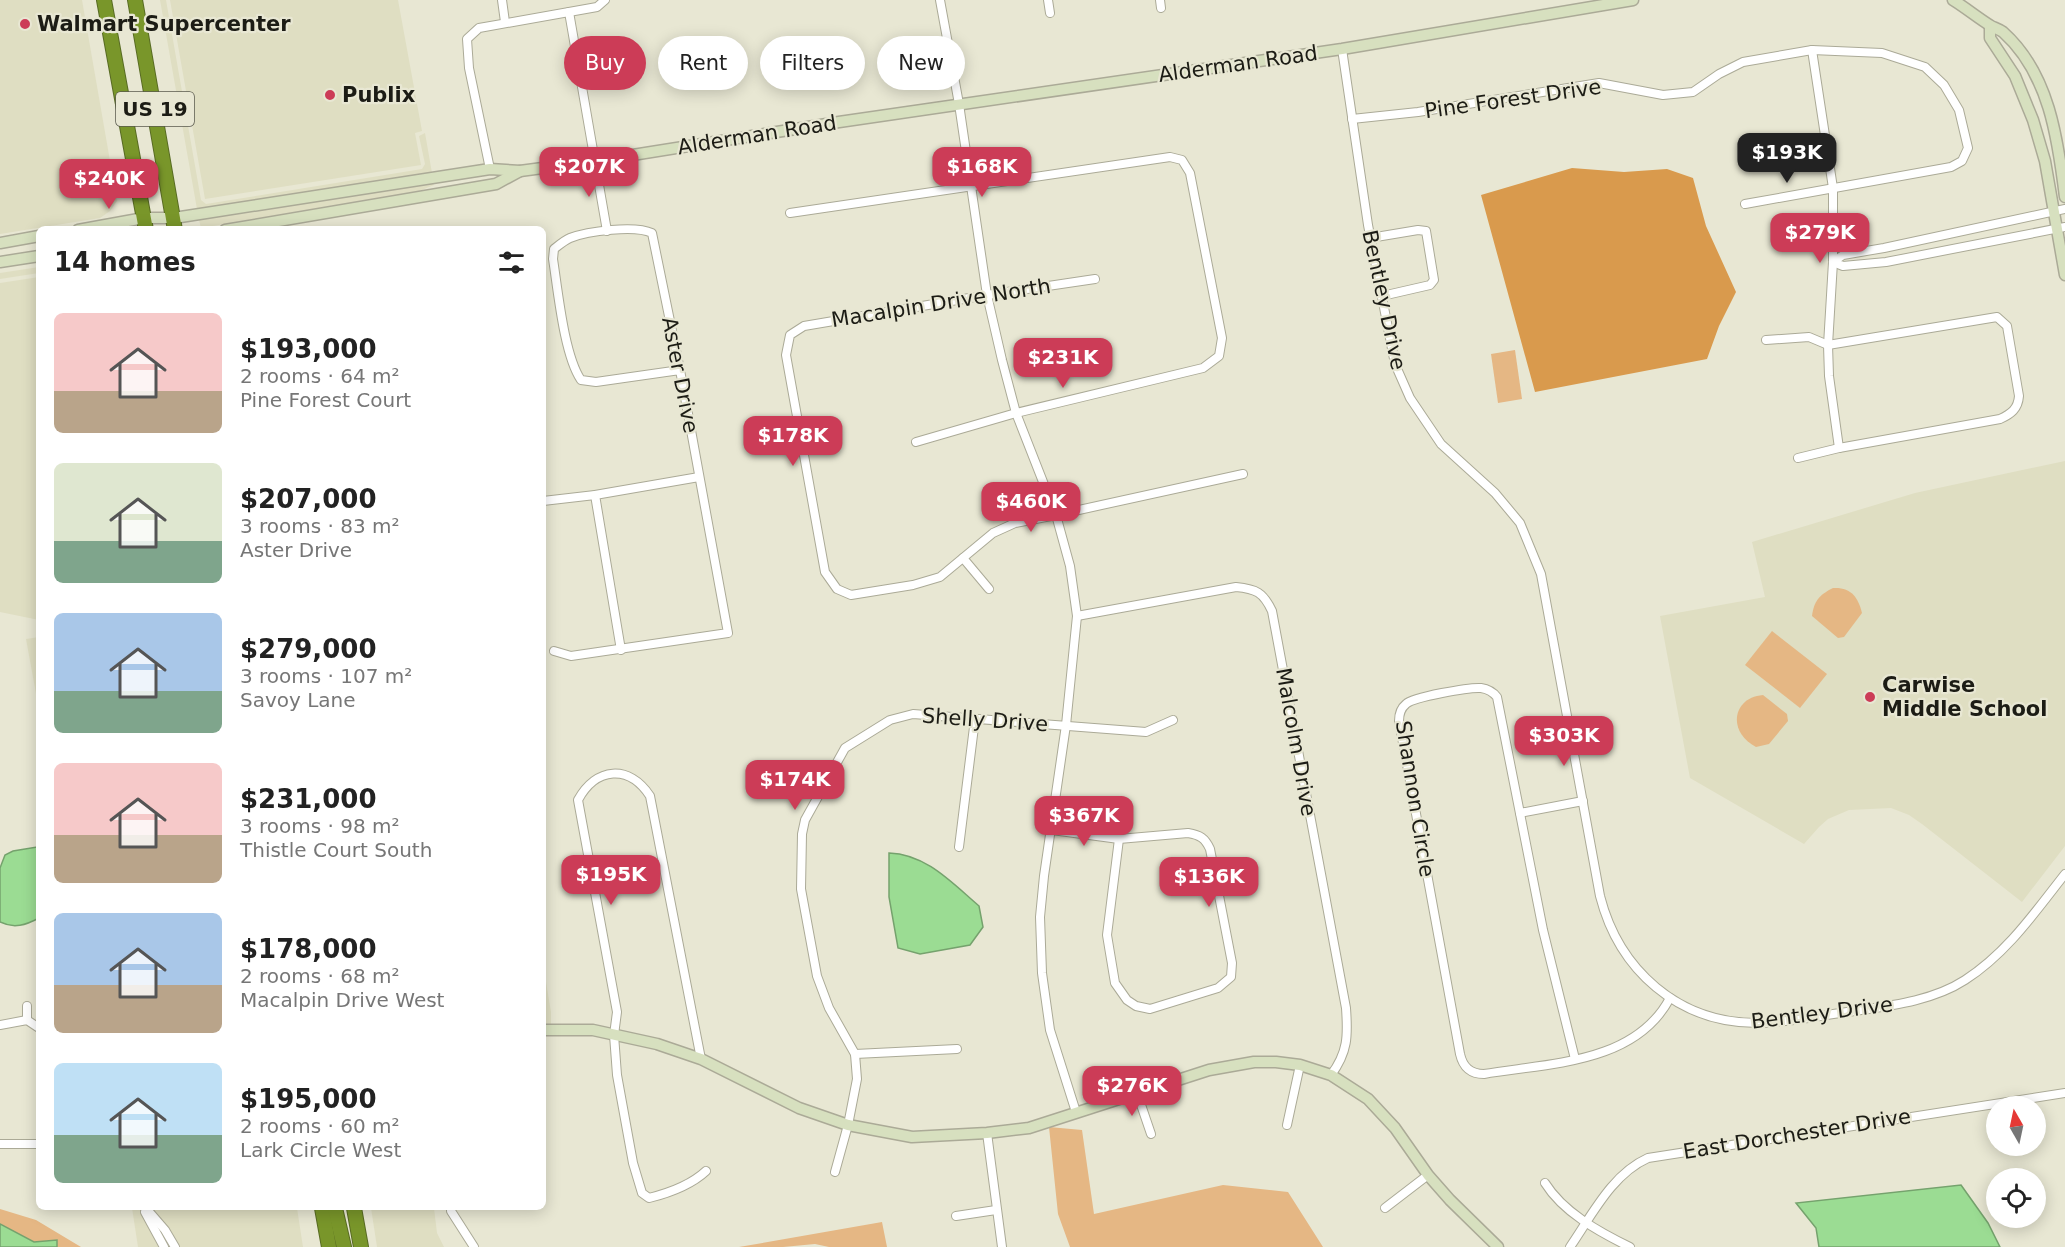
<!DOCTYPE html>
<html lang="en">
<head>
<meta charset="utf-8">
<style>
  body { margin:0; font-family:"DejaVu Sans",sans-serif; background:#f6f6f6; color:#222; height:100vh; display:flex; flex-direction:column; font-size:22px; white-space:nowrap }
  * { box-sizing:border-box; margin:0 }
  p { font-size:20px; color:#767676 }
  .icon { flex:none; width:33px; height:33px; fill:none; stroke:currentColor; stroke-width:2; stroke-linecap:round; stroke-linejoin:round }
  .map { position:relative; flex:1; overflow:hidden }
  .panel { position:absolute; left:36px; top:226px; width:510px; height:984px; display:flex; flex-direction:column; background:#fff; border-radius:9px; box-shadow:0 3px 15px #0003 }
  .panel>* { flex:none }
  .guide { position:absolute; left:564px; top:36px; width:570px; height:54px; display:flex; gap:12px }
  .needle { width:39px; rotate:351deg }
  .buttons { position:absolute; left:1986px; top:1096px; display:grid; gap:12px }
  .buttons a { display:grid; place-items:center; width:60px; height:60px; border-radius:50%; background:#fff; box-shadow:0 3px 15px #0003; font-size:30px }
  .price { position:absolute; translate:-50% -51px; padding:0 14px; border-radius:12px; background:#cc3c57; color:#fff; font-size:20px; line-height:39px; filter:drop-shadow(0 2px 3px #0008) }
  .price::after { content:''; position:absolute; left:50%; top:36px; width:18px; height:14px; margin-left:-9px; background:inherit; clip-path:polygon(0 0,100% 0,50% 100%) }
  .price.current { background:#222; color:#fff }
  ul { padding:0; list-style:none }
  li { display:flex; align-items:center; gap:18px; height:150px; padding:0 18px }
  li span { display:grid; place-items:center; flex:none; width:168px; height:120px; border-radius:9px; color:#555 }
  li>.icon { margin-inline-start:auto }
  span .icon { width:72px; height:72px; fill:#fffc; stroke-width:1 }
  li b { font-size:26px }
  h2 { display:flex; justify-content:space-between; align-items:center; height:72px; padding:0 18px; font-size:26px }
  .pill { padding:0 21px; border-radius:27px; background:#fff; box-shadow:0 3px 15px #0003; font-size:21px; line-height:54px }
  .pill.current { background:#cc3c57; color:#fff }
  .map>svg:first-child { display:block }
  .built { fill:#dfdec2 }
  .green { fill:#e5b784 }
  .forest { fill:#d99a4d }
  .water { fill:#9bdc93; stroke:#75a26d; stroke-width:1.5 }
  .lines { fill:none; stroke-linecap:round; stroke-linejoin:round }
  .street-casing { stroke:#abaa97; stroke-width:10 }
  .secondary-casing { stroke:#abaa97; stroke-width:13 }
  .highway-casing { stroke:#586b23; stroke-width:16 }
  .street { stroke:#fff; stroke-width:8 }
  .secondary { stroke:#d7e0bf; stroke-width:10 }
  .highway { stroke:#79962a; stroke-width:14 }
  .poi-dot { fill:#cc3c57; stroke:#e8e7d3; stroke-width:2 }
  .labels { text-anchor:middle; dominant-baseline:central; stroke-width:4.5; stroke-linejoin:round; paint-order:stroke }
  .shield { fill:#e8e7d3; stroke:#59594e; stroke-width:1.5 }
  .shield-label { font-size:20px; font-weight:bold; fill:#1c1c15 }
  .poi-label { font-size:21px; font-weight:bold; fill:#1c1c15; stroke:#e8e7d3; text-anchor:start }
  .street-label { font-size:21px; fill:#1c1c15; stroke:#e8e7d3 }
</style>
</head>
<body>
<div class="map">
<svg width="2065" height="1247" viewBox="0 0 2065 1247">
  <rect width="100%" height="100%" fill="#e8e7d3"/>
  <g class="built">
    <polygon points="0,0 82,0 117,201 110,211 100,218 0,234"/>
    <polygon points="160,0 166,0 201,200 206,204 422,169 425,164 419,136 425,133 432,173 197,209"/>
    <polygon points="170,0 398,0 422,131 415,133 421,165 205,199"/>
    <polygon points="433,183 434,185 419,191 201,228 199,220"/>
    <polygon points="39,267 39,273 0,279 0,273"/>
    <polygon points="39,277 39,620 0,612 0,283"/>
    <polygon points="2065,461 2065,846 2022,902 1922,824 1909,815 1891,808 1849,810 1828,819 1819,827 1804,844 1690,778 1660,616 1765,597 1752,542 1915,493"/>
    <polygon points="39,637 39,710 26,639"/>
    <polygon points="543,964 551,1012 551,1024 543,1024"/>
    <polygon points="132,1208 139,1208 164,1247 138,1247"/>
    <polygon points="150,1208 297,1208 303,1247 175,1247"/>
    <polygon points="371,1208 434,1208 437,1233 444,1247 377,1247"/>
  </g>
  <g class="green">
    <polygon points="1515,350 1522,399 1498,403 1491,354"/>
    <path d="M1833 588C1851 587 1858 597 1862 613L1844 637 1838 638 1812 616C1814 601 1819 595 1833 588Z"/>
    <polygon points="1772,631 1827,674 1800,708 1745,665"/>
    <path d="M1763 695 1787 714 1788 721 1769 744 1756 747C1728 733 1731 698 1763 695Z"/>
    <polygon points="1049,1127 1082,1130 1094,1214 1223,1185 1288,1192 1323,1247 1070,1247 1058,1214"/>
    <polygon points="0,1209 36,1220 81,1247 57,1247 57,1240 34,1242 0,1224"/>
    <polygon points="882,1222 887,1247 829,1247 815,1244 783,1247 739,1247"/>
  </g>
  <polygon class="forest" points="1572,168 1624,172 1667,169 1693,178 1706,226 1736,292 1719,326 1707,359 1535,392 1481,195"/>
  <g class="water">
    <path d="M37 847 39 849V918C26 925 14 929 0 922V868L5 855 13 851Z"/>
    <path d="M889 853C926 854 952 883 979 906L983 927 970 945 920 954 898 948 889 897Z"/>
    <polygon points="1961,1185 1988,1223 2000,1247 1819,1247 1816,1228 1796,1203"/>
    <polygon points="0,1224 34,1242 57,1240 57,1247 0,1247"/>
  </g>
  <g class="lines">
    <defs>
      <g id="street">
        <polyline points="502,0 505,22"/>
        <polyline points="940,0 959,104 987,295 1002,360 1016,413 1056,515 1070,566 1077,616 1066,725 1044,876 1040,917 1042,973 1050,1030 1076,1112"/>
        <polyline points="1048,0 1050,13"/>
        <polyline points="1160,0 1161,8"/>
        <polyline points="569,12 607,231"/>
        <path d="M1342 49 1368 225 1395 364 1410 398 1441 444 1495 493 1520 523 1541 574 1600 896C1619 970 1678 1023 1757 1023 1787 1023 1818 1016 1847 1012 1887 1006 1931 1002 1965 980 2007 953 2035 912 2065 874"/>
        <polyline points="1812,50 1833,188 1833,262 1828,345 1829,376 1839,448"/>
        <polyline points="1352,119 1418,112 1599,83 1663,95 1693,92 1719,74 1743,62 1812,50 1882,53 1925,67 1944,85 1959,110 1968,148 1962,161 1951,167 1745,204"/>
        <polyline points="490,169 469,68 467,39 479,28 597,7 605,0"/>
        <polyline points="2065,209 1884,248 1843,255 1833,262 1843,266 1886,262 2065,227"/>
        <polyline points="790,213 1170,157 1182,160 1190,173 1222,338 1219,356 1203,368 1016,413 916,442"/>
        <polyline points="1370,238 1418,230 1426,231 1434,280 1430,285 1382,296"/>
        <polyline points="1095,279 987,295 804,326 790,335 786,355 825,572 837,589 851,595 913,585 940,577 993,533 1015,523 1056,515 1243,474"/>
        <path d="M1766 340 1809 337 1828 345 1997 317 2007 326 2019 396C2018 409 2011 414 2000 419L1839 448 1798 458"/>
        <polyline points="595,495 621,650"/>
        <polyline points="543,501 595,495 699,477"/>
        <polyline points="963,558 989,589"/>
        <path d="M1077 616 1236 587C1256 589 1263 592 1272 611L1346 1008C1348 1036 1348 1052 1331 1075"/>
        <path d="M554 651 571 656 728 633 680 370 652 233C635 225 588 231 570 238 565 240 559 245 554 249L553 259C558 291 564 355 581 380L596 382 680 370"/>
        <polyline points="1520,813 1583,801"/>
        <polyline points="1052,830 1119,839"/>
        <path d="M1188 833C1200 835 1205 838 1210 849L1232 963 1231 977 1218 988 1150 1009 1136 1006 1127 1000 1115 983 1107 935 1119 839Z"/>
        <polyline points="959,847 975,719"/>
        <polyline points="27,1020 27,1006"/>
        <polyline points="0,1025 27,1020 39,1028"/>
        <polyline points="855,1054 957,1049"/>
        <path d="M701 1059 650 796C629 764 596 767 578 800L617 1012 614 1035 617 1075 633 1163 642 1193 649 1198C669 1193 691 1185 706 1171"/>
        <path d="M1575 1059 1543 930 1497 697C1493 692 1488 689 1481 688 1470 687 1413 697 1406 704 1401 708 1399 715 1399 721L1460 1054C1463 1067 1470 1074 1484 1074 1549 1063 1635 1064 1670 998"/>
        <polyline points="1137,1093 1151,1134"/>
        <polyline points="1287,1125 1300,1065"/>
        <polyline points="987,1133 1002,1247"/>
        <polyline points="0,1144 39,1144"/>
        <polyline points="835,1172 848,1125 857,1079 855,1054 829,1008 817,976 801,889 802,834 805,820 845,748 890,720 913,714 1146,732 1173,720"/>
        <path d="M1545 1183C1563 1212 1599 1232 1630 1247"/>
        <polyline points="146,1208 165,1230 175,1247"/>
        <polyline points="451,1208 451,1211 474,1247"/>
        <polyline points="1385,1208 1428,1175"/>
        <polyline points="145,1212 164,1247"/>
        <polyline points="956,1216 996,1210"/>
        <path d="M1570 1247C1592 1215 1612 1174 1648 1158L2065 1093"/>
      </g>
      <g id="secondary">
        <path d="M1953 0C1966 8 1978 18 1991 26 1995 28 1999 29 2003 32 2049 73 2058 139 2065 197"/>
        <polyline points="1990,26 1990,38 2015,76 2033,120 2045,161 2065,275"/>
        <polyline points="78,230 144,218 174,218 490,169 520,171 595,161 839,122 1342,49 1633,0"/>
        <polyline points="225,230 496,184 520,171"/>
        <polyline points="0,243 39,236"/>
        <polyline points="0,262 39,256"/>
        <polyline points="543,1030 593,1030 657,1044 701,1059 799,1108 848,1125 912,1137 987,1133 1029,1128 1209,1070 1254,1062 1276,1062 1300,1065 1331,1075 1368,1099 1395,1128 1428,1175 1450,1200 1498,1247"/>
      </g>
      <g id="highway">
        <polyline points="104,0 146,230"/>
        <polyline points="135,0 175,230"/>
        <polyline points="322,1208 329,1247"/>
        <polyline points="335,1208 344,1247"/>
        <polyline points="354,1208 361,1247"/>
      </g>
    </defs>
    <use href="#street" class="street-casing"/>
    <use href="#secondary" class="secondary-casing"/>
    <use href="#highway" class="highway-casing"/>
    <use href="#street" class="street"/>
    <use href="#secondary" class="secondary"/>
    <use href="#highway" class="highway"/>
  </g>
  <g class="poi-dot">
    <circle cx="25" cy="24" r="6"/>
    <circle cx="330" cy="95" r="6"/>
    <circle cx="1870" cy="697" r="6"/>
  </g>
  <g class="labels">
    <rect class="shield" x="116" y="92" width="78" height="34" rx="4.5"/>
    <g class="shield-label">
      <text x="155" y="109">US 19</text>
    </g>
    <g class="poi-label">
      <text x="37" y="24">Walmart Supercenter</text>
      <text x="342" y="95">Publix</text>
      <text x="1882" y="685">Carwise<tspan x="1882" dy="24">Middle School</tspan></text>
    </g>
    <g class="street-label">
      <text transform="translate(1238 64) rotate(-8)">Alderman Road</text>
      <text transform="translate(1513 99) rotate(-8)">Pine Forest Drive</text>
      <text transform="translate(757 135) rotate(-9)">Alderman Road</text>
      <text transform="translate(1384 300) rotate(78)">Bentley Drive</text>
      <text transform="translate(941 303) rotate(-9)">Macalpin Drive North</text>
      <text transform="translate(680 375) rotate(79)">Aster Drive</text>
      <text transform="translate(985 720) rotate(4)">Shelly Drive</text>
      <text transform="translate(1296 742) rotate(80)">Malcolm Drive</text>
      <text transform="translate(1415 799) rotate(81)">Shannon Circle</text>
      <text transform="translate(1822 1013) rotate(-7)">Bentley Drive</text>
      <text transform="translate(1797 1134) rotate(-9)">East Dorchester Drive</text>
    </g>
  </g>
</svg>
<div class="buttons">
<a><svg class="needle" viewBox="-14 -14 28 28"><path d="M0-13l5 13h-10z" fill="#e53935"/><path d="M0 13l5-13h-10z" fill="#767676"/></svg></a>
<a><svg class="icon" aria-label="locate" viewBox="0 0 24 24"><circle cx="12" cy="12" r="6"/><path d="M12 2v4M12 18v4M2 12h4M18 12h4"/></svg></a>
</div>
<b class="price current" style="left:1787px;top:184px">$193K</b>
<b class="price" style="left:589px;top:198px">$207K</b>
<b class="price" style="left:982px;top:198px">$168K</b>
<b class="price" style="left:109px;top:210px">$240K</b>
<b class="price" style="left:1820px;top:264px">$279K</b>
<b class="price" style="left:1063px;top:389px">$231K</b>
<b class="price" style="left:793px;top:467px">$178K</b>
<b class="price" style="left:1031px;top:533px">$460K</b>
<b class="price" style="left:1564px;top:767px">$303K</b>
<b class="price" style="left:795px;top:811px">$174K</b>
<b class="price" style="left:1084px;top:847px">$367K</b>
<b class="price" style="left:611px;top:906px">$195K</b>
<b class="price" style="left:1209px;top:908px">$136K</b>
<b class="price" style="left:1132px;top:1117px">$276K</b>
<div class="guide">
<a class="pill current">Buy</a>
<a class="pill">Rent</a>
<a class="pill">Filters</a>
<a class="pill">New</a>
</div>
<section class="panel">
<h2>14 homes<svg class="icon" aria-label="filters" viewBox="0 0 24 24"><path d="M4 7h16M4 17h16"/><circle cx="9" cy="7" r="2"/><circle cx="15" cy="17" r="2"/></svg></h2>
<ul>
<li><span style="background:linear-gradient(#f6c9c9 65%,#b9a48a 0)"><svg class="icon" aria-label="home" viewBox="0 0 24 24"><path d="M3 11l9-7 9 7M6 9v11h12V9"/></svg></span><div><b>$193,000</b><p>2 rooms · 64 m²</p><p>Pine Forest Court</p></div></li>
<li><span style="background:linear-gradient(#dfe7d0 65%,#7fa58c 0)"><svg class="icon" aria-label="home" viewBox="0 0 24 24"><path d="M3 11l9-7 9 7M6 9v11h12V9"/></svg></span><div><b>$207,000</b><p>3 rooms · 83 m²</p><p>Aster Drive</p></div></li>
<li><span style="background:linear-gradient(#a9c7e8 65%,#7fa58c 0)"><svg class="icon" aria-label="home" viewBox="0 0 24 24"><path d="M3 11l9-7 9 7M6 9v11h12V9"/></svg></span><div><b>$279,000</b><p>3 rooms · 107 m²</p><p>Savoy Lane</p></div></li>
<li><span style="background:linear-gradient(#f6c9c9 60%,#b9a48a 0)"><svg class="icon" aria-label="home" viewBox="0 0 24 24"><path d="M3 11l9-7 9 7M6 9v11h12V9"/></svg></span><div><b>$231,000</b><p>3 rooms · 98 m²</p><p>Thistle Court South</p></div></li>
<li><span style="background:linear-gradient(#a9c7e8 60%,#b9a48a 0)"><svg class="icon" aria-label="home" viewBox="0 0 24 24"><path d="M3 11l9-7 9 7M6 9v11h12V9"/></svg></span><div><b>$178,000</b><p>2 rooms · 68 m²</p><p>Macalpin Drive West</p></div></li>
<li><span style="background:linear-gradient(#bfe0f5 60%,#7fa58c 0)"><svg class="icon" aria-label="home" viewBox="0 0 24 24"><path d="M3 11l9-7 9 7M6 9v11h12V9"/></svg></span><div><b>$195,000</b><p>2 rooms · 60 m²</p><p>Lark Circle West</p></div></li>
</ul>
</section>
</div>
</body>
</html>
